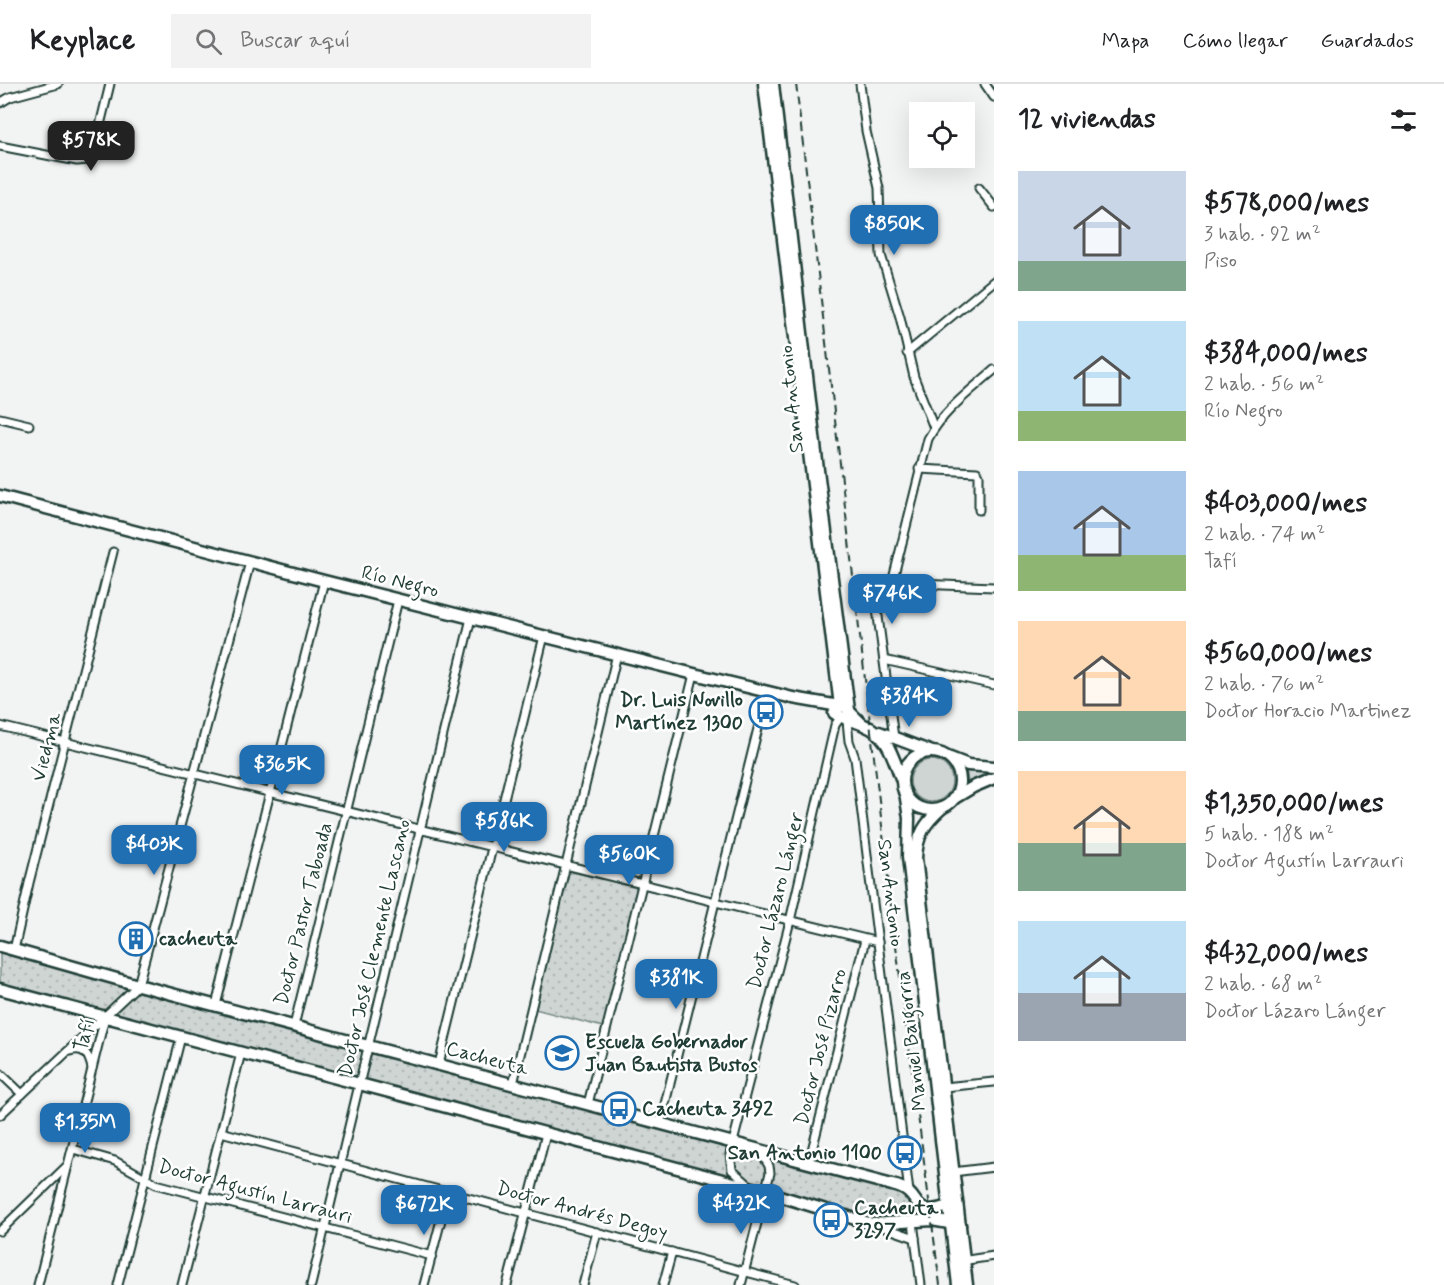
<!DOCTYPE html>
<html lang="es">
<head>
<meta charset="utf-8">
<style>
  body { margin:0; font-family:Mynerve,sans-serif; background:#f2f2f2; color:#202124; height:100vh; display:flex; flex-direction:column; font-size:22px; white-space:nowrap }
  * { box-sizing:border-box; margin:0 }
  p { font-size:20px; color:#757577 }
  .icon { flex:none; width:33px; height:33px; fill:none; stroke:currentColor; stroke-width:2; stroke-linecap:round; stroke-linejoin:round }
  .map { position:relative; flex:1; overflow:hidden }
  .panel { display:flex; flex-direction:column; background:#fff; width:450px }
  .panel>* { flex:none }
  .buttons { position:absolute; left:909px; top:18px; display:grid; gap:12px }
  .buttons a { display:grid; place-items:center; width:66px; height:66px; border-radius:0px; background:#fff; box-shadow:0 6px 24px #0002; font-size:30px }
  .price { position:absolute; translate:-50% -51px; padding:0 14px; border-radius:12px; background:#1f6fb2; color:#fff; font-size:20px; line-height:39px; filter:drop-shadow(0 2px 3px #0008) }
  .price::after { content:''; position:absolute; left:50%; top:36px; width:18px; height:14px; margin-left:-9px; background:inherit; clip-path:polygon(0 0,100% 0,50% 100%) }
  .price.on { background:#222; color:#fff }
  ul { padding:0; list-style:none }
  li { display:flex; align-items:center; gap:18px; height:150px; padding:0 24px }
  li span { display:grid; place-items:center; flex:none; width:168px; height:120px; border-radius:0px; color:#555 }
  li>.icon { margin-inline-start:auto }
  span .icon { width:72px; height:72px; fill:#fffc; stroke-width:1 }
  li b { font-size:26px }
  h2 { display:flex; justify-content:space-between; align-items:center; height:72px; padding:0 24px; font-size:26px }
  header { display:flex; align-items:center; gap:36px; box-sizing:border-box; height:84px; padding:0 30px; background:#fff; border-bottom:2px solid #e0e0e0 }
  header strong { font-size:28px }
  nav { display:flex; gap:33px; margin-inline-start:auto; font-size:21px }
  .search { width:420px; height:54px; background:#f2f2f2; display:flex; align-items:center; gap:15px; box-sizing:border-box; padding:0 21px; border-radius:0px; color:#757577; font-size:22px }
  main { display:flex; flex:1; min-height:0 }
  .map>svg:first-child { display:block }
  .grass { fill:#ced5d3; stroke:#768984; stroke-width:1.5 }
  .park { fill:url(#park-dots); stroke:#768984; stroke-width:1.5 }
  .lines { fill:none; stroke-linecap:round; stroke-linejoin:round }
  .street-casing { stroke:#1f3d34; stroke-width:11 }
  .secondary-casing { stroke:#1f3d34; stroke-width:15 }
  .street { stroke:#fff; stroke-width:7 }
  .secondary { stroke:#fff; stroke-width:10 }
  .rail { stroke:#1f3d34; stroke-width:2; stroke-dasharray:9 4.5; stroke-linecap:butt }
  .labels { text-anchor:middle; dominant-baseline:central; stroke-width:5; stroke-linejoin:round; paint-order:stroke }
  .street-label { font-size:20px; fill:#1f3d34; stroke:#fff }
  .poi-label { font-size:20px; font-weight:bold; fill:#1f3d34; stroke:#fff; text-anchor:start }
</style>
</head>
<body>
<header>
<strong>Keyplace</strong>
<div class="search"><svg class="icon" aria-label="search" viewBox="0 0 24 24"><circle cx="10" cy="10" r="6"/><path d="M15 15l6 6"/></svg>Buscar aquí</div>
<nav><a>Mapa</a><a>Cómo llegar</a><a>Guardados</a></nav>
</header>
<main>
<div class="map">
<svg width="994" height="1201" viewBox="0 0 994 1201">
  <defs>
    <pattern id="park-dots" width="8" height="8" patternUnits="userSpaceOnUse" patternTransform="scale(1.5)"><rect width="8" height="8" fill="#ced5d3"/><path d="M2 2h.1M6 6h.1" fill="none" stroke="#b0b8b6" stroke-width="1.8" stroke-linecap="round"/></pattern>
  </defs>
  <rect width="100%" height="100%" fill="#f2f3f3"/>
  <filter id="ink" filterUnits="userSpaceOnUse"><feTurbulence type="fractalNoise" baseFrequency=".0167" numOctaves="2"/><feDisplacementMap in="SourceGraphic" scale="12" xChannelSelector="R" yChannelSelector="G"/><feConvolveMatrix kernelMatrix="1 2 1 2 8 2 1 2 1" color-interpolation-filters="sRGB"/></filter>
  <g filter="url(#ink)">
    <g class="grass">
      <circle cx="931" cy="697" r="21"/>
      <polygon points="966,685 994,687 994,689 968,699"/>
    </g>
    <g class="park">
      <polygon points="569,787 637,804 603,943 535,925"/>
      <polygon points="0,862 909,1108 913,1138 881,1140 0,905"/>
    </g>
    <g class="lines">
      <defs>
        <g id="street">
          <polyline points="860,0 866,47 879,104 881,171 900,233 914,293 934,344"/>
          <polyline points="985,0 994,13"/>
          <polyline points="0,19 10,13 58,0"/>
          <polyline points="0,62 77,77 88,76 93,70 110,0"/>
          <polyline points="979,104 994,123"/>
          <polyline points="907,269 994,197"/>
          <polyline points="0,334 29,341"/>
          <polyline points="919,385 977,388 979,391 979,426"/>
          <path d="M892 499 928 355C943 327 970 307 994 286"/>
          <polyline points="884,576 994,601"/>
          <polyline points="847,637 849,657 855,674 909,1108"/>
          <polyline points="0,642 878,858"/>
          <path d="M894 654 876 517C876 507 883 502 892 499L994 503"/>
          <polyline points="14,866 29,799 113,468"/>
          <polyline points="216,921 324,497"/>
          <polyline points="294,942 398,516"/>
          <path d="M70 967C85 962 89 972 92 984"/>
          <polyline points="439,980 544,552"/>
          <polyline points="0,989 22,1010"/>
          <polyline points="513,1000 617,570"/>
          <polyline points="944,1003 994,998"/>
          <polyline points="588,1020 694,590"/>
          <polyline points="0,1031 138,901 250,478"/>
          <polyline points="660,1040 767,608"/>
          <polyline points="221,1048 795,1201"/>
          <polyline points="73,1065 115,1077 156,1100 432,1172"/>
          <polyline points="809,1078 865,856"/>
          <polyline points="953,1088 994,1083"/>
          <polyline points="749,1101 732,1086 730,1070 790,837 835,641 840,634"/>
          <polyline points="913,1138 921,1201"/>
          <polyline points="878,1141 915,1154"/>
          <polyline points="0,1147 67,1082"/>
          <polyline points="961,1177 994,1172"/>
          <polyline points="38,1201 105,933"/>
          <polyline points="118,1201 181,953"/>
          <polyline points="182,1201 241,969"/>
          <polyline points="311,1201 471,534"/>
          <polyline points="424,1201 448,1109"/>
          <polyline points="507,1201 546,1050"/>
          <polyline points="583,1201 597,1148"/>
          <polyline points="663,1201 672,1168"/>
          <polyline points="741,1201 770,1089 769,1082 759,1065"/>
        </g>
        <g id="secondary">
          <polyline points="764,0 839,614 840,622 836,625 838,632"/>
          <polyline points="773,0 818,386 849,626"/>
          <polyline points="0,412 324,497 694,590 793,614 845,623 862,640"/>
          <path d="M834 629C844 636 853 636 864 641 889 651 893 674 902 697"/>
          <polyline points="879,648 932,668"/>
          <circle cx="931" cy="697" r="29"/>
          <polyline points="950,674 968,681 994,683"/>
          <polyline points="905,708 909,734 908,773 958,1201"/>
          <polyline points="953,715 973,703 994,694"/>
          <path d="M942 724C925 739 917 751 916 774L967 1201"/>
          <path d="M0 862 138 901 892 1101C897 1102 905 1105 909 1109 917 1116 917 1126 930 1126 939 1126 948 1121 957 1120"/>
          <polyline points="0,905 753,1104 872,1140 932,1136 960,1141"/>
        </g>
      </defs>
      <use href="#street" class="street-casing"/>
      <use href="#secondary" class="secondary-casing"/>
      <use href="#street" class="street"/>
      <use href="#secondary" class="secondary"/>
      <polyline class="rail" points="796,0 895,854 940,1201"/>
    </g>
  </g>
  <defs>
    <symbol id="bus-ring" viewBox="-11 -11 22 22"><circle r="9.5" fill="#fff" stroke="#1f6fb2" stroke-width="1.5"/><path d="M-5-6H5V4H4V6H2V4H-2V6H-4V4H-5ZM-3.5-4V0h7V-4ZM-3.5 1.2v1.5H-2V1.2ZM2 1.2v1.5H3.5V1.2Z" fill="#1f6fb2"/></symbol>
    <symbol id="building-ring" viewBox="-11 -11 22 22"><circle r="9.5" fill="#fff" stroke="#1f6fb2" stroke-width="1.5"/><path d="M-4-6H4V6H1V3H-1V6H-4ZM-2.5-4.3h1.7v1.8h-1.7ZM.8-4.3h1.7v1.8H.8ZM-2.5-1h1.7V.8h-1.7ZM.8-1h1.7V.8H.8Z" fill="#1f6fb2"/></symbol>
    <symbol id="school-ring" viewBox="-11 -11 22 22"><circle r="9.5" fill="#fff" stroke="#1f6fb2" stroke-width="1.5"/><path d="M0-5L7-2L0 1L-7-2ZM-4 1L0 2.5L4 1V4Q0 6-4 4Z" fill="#1f6fb2"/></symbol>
  </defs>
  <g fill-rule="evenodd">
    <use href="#bus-ring" x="747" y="609" width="38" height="38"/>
    <use href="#building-ring" x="117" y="836" width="38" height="38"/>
    <use href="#school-ring" x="543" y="950" width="38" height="38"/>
    <use href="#bus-ring" x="600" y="1006" width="38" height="38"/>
    <use href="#bus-ring" x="886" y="1050" width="38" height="38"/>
    <use href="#bus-ring" x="812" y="1117" width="38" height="38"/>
  </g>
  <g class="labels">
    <g class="street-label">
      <text transform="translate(792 315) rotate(-96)">San Antonio</text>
      <text transform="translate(400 498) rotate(14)">Río Negro</text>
      <text transform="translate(47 663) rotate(-76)">Viedma</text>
      <text transform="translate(890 809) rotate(83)">San Antonio</text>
      <text transform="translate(776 817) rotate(-76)">Doctor Lázaro Lánger</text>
      <text transform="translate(304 830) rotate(-76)">Doctor Pastor Taboada</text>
      <text transform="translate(375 864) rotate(-77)">Doctor José Clemente Lascano</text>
      <text transform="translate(85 951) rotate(-74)">Tafí</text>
      <text transform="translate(912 957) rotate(-97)">Manuel Baigorria</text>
      <text transform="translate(821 963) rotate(-76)">Doctor José Pizarro</text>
      <text transform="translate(487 975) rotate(15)">Cacheuta</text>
      <text transform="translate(255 1108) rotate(15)">Doctor Agustín Larrauri</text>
      <text transform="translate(582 1127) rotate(15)">Doctor Andrés Degoy</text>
    </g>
    <g class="poi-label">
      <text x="743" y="616" text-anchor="end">Dr. Luis Novillo<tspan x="743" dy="23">Martínez 1300</tspan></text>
      <text x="159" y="855">cacheuta</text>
      <text x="585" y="958">Escuela Gobernador<tspan x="585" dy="23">Juan Bautista Bustos</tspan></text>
      <text x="642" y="1025">Cacheuta 3492</text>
      <text x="882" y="1069" text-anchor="end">San Antonio 1100</text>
      <text x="854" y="1124">Cacheuta<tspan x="854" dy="23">3297</tspan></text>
    </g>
  </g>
</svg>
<div class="buttons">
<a><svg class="icon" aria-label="locate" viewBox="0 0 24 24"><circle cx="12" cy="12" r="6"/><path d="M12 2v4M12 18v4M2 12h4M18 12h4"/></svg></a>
</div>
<b class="price on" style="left:91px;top:88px">$578K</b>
<b class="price" style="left:894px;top:172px">$850K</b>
<b class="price" style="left:892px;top:541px">$746K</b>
<b class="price" style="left:909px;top:644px">$384K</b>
<b class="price" style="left:282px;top:712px">$365K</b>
<b class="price" style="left:504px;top:769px">$586K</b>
<b class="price" style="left:154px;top:792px">$403K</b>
<b class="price" style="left:629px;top:802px">$560K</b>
<b class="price" style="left:676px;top:926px">$381K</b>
<b class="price" style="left:85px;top:1070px">$1.35M</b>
<b class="price" style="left:741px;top:1151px">$432K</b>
<b class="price" style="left:424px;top:1152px">$672K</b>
</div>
<section class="panel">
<h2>12 viviendas<svg class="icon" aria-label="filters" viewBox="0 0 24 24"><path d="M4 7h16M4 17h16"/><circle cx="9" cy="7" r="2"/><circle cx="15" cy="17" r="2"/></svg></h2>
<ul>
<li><span style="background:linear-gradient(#c9d6e8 75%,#7fa58c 0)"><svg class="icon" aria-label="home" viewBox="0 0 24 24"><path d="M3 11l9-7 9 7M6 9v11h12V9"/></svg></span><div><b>$578,000/mes</b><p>3 hab. · 92 m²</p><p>Piso</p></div></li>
<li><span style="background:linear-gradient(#bfe0f5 75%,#8fb573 0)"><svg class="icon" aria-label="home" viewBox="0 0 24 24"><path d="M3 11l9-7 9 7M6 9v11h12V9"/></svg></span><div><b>$384,000/mes</b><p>2 hab. · 56 m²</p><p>Río Negro</p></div></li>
<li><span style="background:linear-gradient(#a9c7e8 70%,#8fb573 0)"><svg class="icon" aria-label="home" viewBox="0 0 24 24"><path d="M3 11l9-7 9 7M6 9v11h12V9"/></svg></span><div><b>$403,000/mes</b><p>2 hab. · 74 m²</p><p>Tafí</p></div></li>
<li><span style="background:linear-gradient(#ffd9b3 75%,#7fa58c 0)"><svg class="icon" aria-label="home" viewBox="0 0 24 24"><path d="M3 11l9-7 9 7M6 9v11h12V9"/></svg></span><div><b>$560,000/mes</b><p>2 hab. · 76 m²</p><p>Doctor Horacio Martinez</p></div></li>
<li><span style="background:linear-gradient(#ffd9b3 60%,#7fa58c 0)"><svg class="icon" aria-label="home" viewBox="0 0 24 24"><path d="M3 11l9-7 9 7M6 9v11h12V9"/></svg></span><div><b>$1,350,000/mes</b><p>5 hab. · 188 m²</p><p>Doctor Agustín Larrauri</p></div></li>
<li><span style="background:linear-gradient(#bfe0f5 60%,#9aa5b1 0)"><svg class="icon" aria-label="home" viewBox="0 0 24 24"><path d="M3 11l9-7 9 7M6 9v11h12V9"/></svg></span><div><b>$432,000/mes</b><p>2 hab. · 68 m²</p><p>Doctor Lázaro Lánger</p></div></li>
</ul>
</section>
</main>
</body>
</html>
